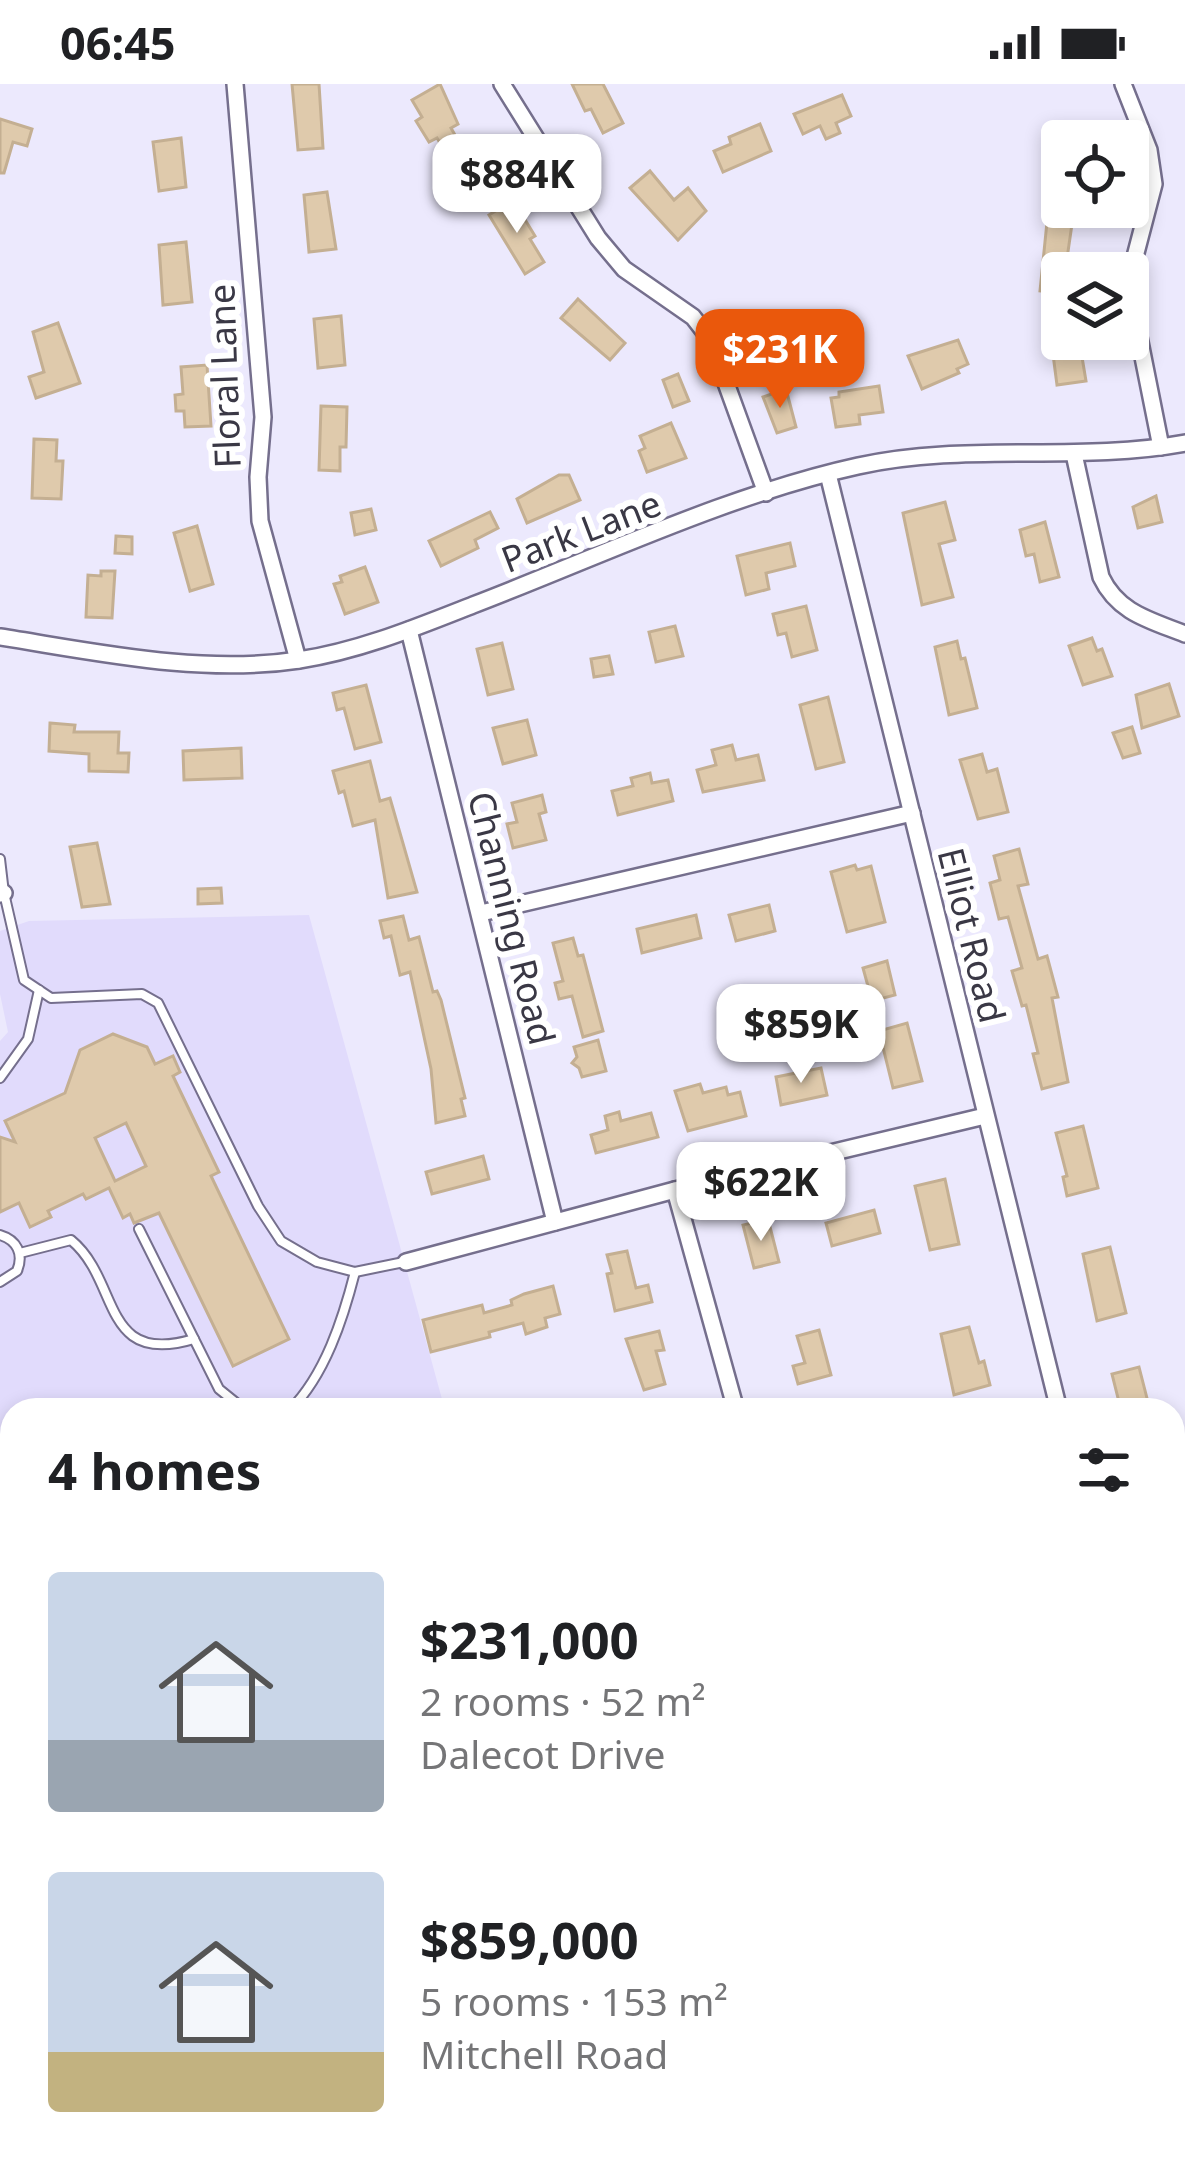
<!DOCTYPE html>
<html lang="en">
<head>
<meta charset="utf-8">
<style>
  body { margin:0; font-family:"Noto Sans",sans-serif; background:#f6f6f6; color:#202124; height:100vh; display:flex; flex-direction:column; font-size:45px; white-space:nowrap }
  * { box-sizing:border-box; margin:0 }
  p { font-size:39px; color:#757577 }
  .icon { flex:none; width:66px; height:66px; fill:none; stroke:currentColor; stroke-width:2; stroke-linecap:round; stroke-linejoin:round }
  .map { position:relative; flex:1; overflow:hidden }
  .details { position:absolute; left:0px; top:1314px; width:1185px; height:771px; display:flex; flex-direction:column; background:#fff; border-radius:36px 36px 0 0; box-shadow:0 6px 18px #0003 }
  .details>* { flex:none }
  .controls { position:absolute; left:1041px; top:36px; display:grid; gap:24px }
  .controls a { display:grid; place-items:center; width:108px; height:108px; border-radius:12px; background:#fff; box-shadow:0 6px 18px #0003; font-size:60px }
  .price { position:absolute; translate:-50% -102px; padding:0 27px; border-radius:24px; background:#fff; color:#222; font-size:39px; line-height:78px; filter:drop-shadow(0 3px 6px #0008) }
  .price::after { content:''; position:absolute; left:50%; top:72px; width:36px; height:27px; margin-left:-18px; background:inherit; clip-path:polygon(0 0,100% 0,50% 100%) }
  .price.active { background:#ea580c; color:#fff }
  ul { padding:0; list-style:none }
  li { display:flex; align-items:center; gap:36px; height:300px; padding:0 48px }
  li span { display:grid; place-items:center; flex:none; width:336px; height:240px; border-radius:12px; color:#555 }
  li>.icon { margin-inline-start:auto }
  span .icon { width:144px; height:144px; fill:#fffc; stroke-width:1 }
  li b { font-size:51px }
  h2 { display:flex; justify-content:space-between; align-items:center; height:144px; padding:0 48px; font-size:51px }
  .status { display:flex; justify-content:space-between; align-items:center; height:84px; padding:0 60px; background:#fff; direction:ltr }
  .status svg { height:33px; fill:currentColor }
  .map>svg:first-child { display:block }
  .built { fill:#e1dbfc }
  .building { fill:#dfcaac; stroke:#c4af92; stroke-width:3; fill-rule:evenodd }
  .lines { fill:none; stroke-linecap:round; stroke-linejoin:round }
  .service-casing { stroke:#756f8d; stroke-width:12 }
  .minor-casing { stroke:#756f8d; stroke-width:20 }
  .service { stroke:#fff; stroke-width:8 }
  .minor { stroke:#fff; stroke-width:15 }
  .labels { text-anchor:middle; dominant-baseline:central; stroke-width:12; stroke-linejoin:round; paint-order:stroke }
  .street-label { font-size:36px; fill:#3a3845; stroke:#fff }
</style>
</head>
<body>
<div class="status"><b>06:45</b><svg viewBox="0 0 49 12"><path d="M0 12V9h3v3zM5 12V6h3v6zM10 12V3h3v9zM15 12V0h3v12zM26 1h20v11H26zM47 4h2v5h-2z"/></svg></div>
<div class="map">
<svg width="1185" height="2083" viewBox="0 0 1185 2083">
  <rect width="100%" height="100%" fill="#ece9fd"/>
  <polygon class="built" points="309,831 445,1326 12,1326 12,1890 0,1866 0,957 8,948 0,910 0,847 29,837"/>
  <g class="building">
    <polygon points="292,0 319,0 323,64 298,66"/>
    <polygon points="440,0 458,40 451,44 463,65 449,74 437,54 429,58 416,37 422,33 412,16"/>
    <polygon points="572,0 603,0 623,39 603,49 591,25 585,27"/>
    <polygon points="842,11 851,32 836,39 840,49 826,55 820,42 803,50 794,30"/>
    <polygon points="0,35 32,45 27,62 13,58 4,89 0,89"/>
    <polygon points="760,40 771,67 723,88 714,67 731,60 729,53"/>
    <polygon points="181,54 186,103 159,107 153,58"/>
    <polygon points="1062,56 1062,109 1057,110 1044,61"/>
    <polygon points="650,87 674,116 688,104 706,127 678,156 630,104"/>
    <polygon points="327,108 336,165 309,168 304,111"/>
    <polygon points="513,116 535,152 530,155 544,178 525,190 489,131"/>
    <polygon points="1047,138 1072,140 1062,209 1040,207"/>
    <polygon points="186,158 192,218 163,221 159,161"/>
    <polygon points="578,215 625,259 610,276 561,234"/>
    <polygon points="341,232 345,281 318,284 314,235"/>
    <polygon points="58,239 80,299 36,314 29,293 44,288 33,248"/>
    <polygon points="1051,255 1079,255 1086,297 1057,301"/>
    <polygon points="958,256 968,280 957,285 959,289 922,305 908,272"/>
    <polygon points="207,281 211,342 185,343 184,327 176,327 175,311 183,310 181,283"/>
    <polygon points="678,290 689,317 673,323 663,296"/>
    <polygon points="879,302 883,328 859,331 860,340 836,343 831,314 839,313 839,308"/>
    <polygon points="786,305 796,343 777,349 763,313"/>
    <polygon points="321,322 347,323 346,363 340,363 340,387 319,386"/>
    <polygon points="671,339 686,374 647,388 639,367 645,364 640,352"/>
    <polygon points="34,355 57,356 56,377 63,377 61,415 32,414"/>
    <polygon points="559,391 569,391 580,416 527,439 517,415"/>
    <polygon points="1156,412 1162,438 1138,444 1133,423"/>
    <polygon points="945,418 955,456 939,460 953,513 922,521 903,429"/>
    <polygon points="371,425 376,446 355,451 351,429"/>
    <polygon points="490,428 498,444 475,456 478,464 441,482 429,457"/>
    <polygon points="1045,438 1059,493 1040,498 1034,470 1026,472 1020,446"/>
    <polygon points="197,442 213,500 190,507 174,449"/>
    <polygon points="116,452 132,453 132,470 115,469"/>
    <polygon points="790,459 795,482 766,489 769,505 746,511 737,472"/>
    <polygon points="365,483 378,518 345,530 334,500 342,498 340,492"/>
    <polygon points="101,487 115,487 112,534 86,533 88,491 101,492"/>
    <polygon points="806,522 817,566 792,573 786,549 778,551 773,530"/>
    <polygon points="675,542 683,572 656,578 649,548"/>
    <polygon points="1092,554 1097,567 1102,565 1112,592 1083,601 1069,562"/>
    <polygon points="957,557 961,575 965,574 977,624 949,631 935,563"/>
    <polygon points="502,559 513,605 488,611 477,565"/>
    <polygon points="609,572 613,590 594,593 591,575"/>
    <polygon points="1169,600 1179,632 1142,644 1136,611"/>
    <polygon points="366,601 381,658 355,665 344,624 337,626 333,609"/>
    <polygon points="828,613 844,678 816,685 800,621"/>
    <polygon points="527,636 536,671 503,680 493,644"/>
    <polygon points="50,639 75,641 74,648 119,648 118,669 129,669 128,688 89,687 89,670 49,667"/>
    <polygon points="1132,643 1140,669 1123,674 1113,649"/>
    <polygon points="732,661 736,676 758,671 764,696 703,708 697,686 716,681 712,666"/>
    <polygon points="241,664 242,694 184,696 183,667"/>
    <polygon points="982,670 987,688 997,685 1008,728 978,735 960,676"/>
    <polygon points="370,677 380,717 390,714 417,808 388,814 375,736 353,742 344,707 339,709 333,687"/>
    <polygon points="650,689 652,699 668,696 673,717 618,731 612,707 633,702 631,694"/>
    <polygon points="542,711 546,728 539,730 546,756 513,764 507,740 517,738 512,719"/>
    <polygon points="97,759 110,820 82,823 70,763"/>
    <polygon points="1019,765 1028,800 1018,802 1038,875 1047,872 1058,913 1052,914 1068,998 1042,1005 1033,970 1038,969 1026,921 1022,922 1012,887 1022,884 1008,833 999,835 990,799 1000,796 994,772"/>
    <polygon points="855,781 857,786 871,782 885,838 847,848 831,788"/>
    <polygon points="221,804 222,819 198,820 198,805"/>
    <polygon points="769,821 775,847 736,857 729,831"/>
    <polygon points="696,831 701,854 642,869 637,845"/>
    <polygon points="403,832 409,856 419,853 433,908 437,907 441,916 465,1014 461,1015 465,1032 436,1039 431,985 410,888 400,891 391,852 384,854 380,837"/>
    <polygon points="573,854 578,872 583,871 603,947 583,953 572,912 559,915 555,899 563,897 553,859"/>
    <polygon points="887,877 895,911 872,917 863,884"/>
    <polygon points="907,939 922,997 893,1004 879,947"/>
    <path d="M113 950 147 963 155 980 173 972 180 988 173 992 219 1088 211 1092 289 1255 233 1282 159 1129 134 1139 130 1130 123 1134 109 1104 86 1115 83 1110 48 1127 51 1133 30 1143 19 1119 0 1128V1053L15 1058 5 1037 65 1009 80 966ZM126 1039 146 1082 115 1097 95 1054Z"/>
    <polygon points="598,956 606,987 582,993 579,984 572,979 577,973 574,963"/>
    <polygon points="821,984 827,1011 781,1021 776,993"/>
    <polygon points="700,1000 703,1009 726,1003 728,1011 740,1008 746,1032 688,1047 675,1007"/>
    <polygon points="619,1028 621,1037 651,1029 658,1053 596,1069 591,1051 608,1046 605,1032"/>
    <polygon points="1083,1042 1098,1104 1067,1112 1063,1093 1067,1092 1056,1049"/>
    <polygon points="483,1072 489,1095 432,1110 426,1088"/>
    <polygon points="945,1095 959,1160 930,1166 915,1102"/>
    <polygon points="874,1126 880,1149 832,1162 826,1139"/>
    <polygon points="768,1135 779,1178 754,1184 743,1141"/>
    <polygon points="1110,1163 1126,1229 1097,1237 1083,1170"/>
    <polygon points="627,1167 636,1204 648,1201 652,1218 615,1227 607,1190 612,1189 607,1171"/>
    <polygon points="553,1202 560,1230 545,1234 547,1243 526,1250 523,1239 489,1248 490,1253 431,1268 423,1236 482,1221 484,1229 512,1221 511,1216 524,1210"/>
    <polygon points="969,1243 979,1279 984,1277 990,1301 954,1311 941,1250"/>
    <polygon points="819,1246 831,1291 798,1300 793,1282 805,1279 797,1252"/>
    <polygon points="659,1247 664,1266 656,1267 665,1300 644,1306 626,1255"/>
    <polygon points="1139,1283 1150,1326 1121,1326 1112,1290"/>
  </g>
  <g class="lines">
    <defs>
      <g id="service">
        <polyline points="0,775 4,809 24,896 51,914 142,910 158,919 258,1122 281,1157 317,1178 355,1188 404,1178"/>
        <polyline points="0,994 28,955 39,906"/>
        <polyline points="139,1145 219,1305 245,1326"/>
        <path d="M0 1151C17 1156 24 1170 17 1187L0 1198"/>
        <path d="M20 1169 71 1156C121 1197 100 1283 194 1255"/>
        <path d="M290 1326C325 1291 343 1235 355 1188"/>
      </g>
      <g id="minor">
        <polyline points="235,0 263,333 258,393 260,437 298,576"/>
        <polyline points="502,0 598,154 624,185 693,233 710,255 766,409"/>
        <polyline points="1123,0 1149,66 1154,100 1131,188 1135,233 1161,363"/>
        <path d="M1074 370 1101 493C1118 529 1150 536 1185 550"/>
        <polyline points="828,390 1059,1326"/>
        <polyline points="409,546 555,1138"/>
        <path d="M0 553C96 568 201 591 299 576 359 567 417 543 473 521 596 474 730 410 858 382 965 358 1077 379 1185 359"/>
        <polyline points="0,810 4,809"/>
        <polyline points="481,829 912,729"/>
        <polyline points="675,1106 736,1326"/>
        <polyline points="406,1178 675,1106 985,1032"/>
        <polyline points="1173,1493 1185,1491"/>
        <polyline points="1173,1775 1185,1822"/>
        <polyline points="368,2073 374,2083"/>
        <polyline points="737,2073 744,2083"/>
        <polyline points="176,2083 189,2073"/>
      </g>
    </defs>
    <use href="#service" class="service-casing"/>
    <use href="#minor" class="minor-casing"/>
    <use href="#service" class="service"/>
    <use href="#minor" class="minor"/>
  </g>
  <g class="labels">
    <g class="street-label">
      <text transform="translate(224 292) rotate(-92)">Floral Lane</text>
      <text transform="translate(581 447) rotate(-21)">Park Lane</text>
      <text transform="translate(512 834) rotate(76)">Channing Road</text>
      <text transform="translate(972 851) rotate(76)">Elliot Road</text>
    </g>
  </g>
</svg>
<div class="controls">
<a><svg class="icon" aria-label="locate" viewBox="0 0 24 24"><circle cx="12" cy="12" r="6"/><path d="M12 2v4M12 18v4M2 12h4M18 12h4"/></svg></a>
<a><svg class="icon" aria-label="layers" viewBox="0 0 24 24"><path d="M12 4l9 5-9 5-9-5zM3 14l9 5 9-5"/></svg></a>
</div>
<b class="price" style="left:517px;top:152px">$884K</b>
<b class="price active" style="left:780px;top:327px">$231K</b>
<b class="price" style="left:801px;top:1002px">$859K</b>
<b class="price" style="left:761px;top:1160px">$622K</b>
<section class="details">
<h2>4 homes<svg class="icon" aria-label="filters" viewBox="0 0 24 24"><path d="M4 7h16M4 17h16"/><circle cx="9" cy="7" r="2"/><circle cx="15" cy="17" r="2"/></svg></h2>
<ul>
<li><span style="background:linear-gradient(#c9d6e8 70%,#9aa5b1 0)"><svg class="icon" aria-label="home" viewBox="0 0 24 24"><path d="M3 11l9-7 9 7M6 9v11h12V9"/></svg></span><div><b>$231,000</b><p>2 rooms · 52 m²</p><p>Dalecot Drive</p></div></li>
<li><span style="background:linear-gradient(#c9d6e8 75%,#c2b280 0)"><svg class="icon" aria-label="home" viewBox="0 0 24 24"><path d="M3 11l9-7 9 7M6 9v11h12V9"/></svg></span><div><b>$859,000</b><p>5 rooms · 153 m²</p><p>Mitchell Road</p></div></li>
</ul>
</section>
</div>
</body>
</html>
